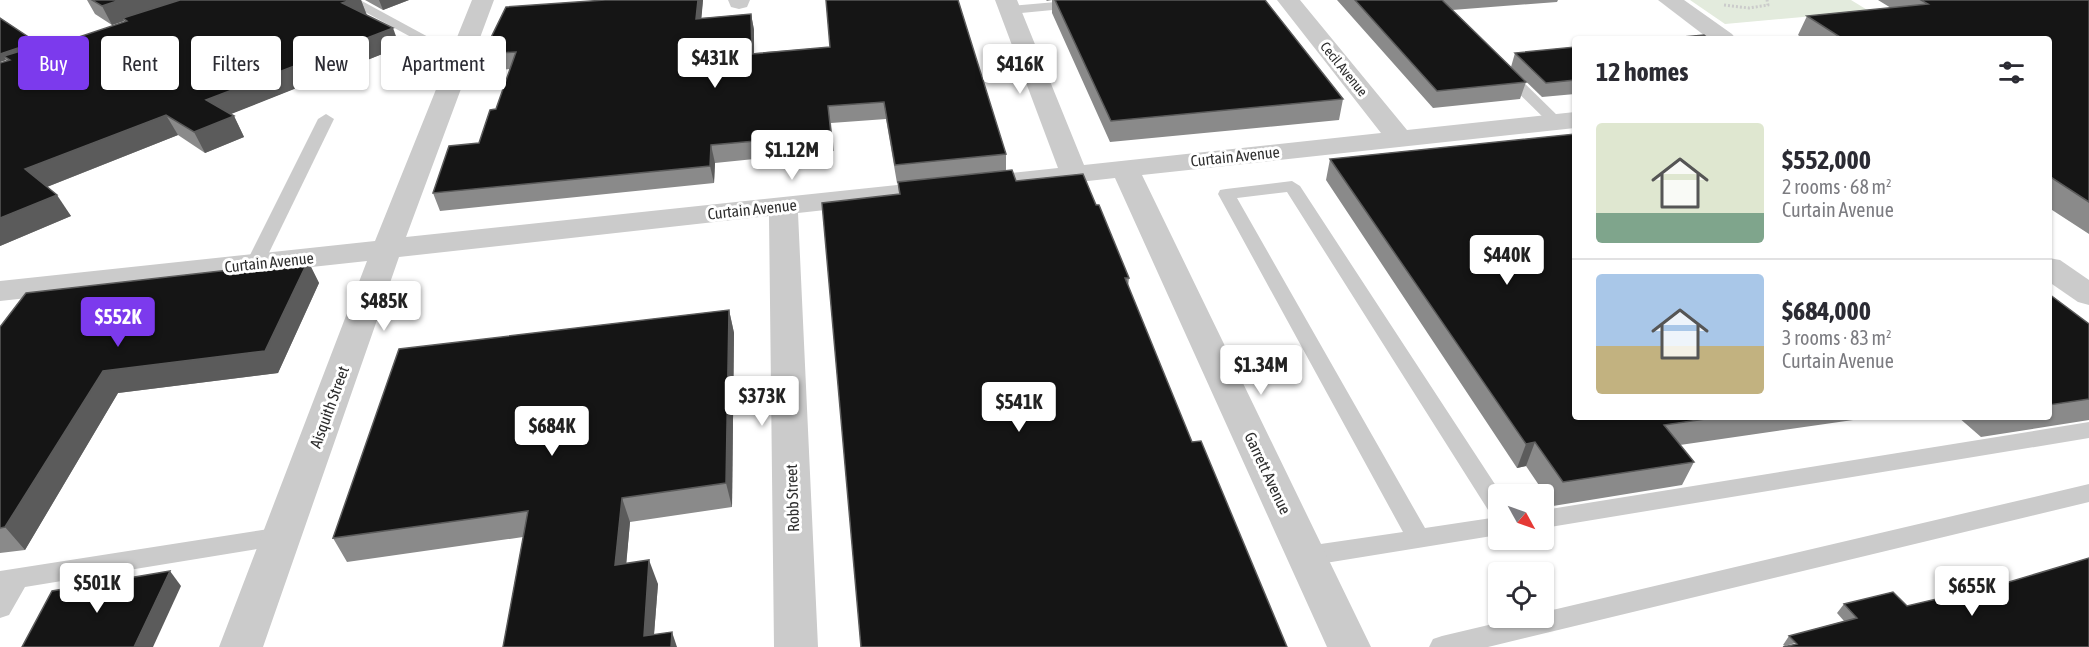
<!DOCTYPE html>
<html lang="en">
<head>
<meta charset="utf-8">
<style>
  body { margin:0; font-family:"Asap Condensed",sans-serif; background:#f7f7f7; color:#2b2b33; height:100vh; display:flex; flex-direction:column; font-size:22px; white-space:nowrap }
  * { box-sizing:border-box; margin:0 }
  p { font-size:20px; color:#7c7c81 }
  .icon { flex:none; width:33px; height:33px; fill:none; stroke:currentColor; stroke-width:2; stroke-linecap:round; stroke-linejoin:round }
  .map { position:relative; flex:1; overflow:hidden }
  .sheet { position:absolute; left:1572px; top:36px; width:480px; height:384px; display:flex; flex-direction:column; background:#fff; border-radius:6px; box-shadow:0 2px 4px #0004 }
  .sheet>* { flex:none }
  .hud { position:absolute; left:18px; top:36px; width:570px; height:54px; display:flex; gap:12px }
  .needle { width:39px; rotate:130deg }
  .tools { position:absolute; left:1488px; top:484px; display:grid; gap:12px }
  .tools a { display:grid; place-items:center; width:66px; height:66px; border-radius:6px; background:#fff; box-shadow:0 2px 4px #0004; font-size:30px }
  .price { position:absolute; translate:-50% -51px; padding:0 14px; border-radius:6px; background:#fff; color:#222; font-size:20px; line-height:39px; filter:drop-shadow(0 2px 3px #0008) }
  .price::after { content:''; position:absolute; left:50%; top:36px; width:18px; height:14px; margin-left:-9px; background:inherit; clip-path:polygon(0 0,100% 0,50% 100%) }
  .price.on { background:#7c3aed; color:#fff }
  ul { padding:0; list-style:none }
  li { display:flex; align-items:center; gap:18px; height:150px; padding:0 24px }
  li+li { border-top:2px solid #e1e1e2 }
  li span { display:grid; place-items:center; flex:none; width:168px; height:120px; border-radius:6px; color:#555 }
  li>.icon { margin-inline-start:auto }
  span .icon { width:72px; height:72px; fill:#fffc; stroke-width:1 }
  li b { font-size:26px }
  h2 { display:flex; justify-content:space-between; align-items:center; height:72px; padding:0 24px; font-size:26px }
  .tag { padding:0 21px; border-radius:6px; background:#fff; box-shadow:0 2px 4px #0004; font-size:21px; line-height:54px }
  .tag.on { background:#7c3aed; color:#fff }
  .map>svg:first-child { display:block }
  .green { fill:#e3ebdd }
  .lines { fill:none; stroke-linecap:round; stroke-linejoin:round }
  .path { stroke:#cbcbcb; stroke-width:3; stroke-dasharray:2 2; stroke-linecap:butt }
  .service { fill:#cbcbcb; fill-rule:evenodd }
  .minor { fill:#cbcbcb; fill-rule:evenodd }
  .tertiary { fill:#cbcbcb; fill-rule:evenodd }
  .wall { fill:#8a8a8a }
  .shaded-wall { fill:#5b5b5b }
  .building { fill:#151515; stroke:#5b5b5b; stroke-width:1.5 }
  .labels { text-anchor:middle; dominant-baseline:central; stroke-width:6; stroke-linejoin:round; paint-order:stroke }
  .far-street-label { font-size:14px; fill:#2e2e2e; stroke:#fff }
  .street-label { font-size:16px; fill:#2e2e2e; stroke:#fff }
</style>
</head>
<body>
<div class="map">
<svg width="2089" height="647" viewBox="0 0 2089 647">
  <rect width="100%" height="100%" fill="#fff"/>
  <polygon class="green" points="1690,0 1851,0 1869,11 1725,24"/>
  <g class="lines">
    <polyline class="path" points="1724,5 1749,8 1768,5 1767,0"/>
    <g class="service">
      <polygon points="343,0 360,0 467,58 465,61 455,61"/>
      <polygon points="1079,0 1086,4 1084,7 1010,14 1003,10 1010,6"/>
      <polygon points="1504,67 1509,68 1561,119 1564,122 1561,125 1551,125 1499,74 1497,71"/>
      <polygon points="326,114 334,119 264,263 261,267 249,267 246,263 318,119"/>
      <polygon points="1292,181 1300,186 1502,495 1498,495 1498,516 1490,513 1287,192 1237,198 1425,528 1498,517 1498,535 1307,566 1298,563 1295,556 1298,549 1307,546 1403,532 1218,194 1220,190 1226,189"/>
      <polygon points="2089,422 2089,438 1544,528 1544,510"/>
      <polygon points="2089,484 2089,502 1488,647 1429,647 1433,639 1442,636 1518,618 1544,618 1544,612"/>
      <polygon points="282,527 290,529 294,536 290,543 282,545 25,587 9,615 0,618 0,571"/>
    </g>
    <g class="minor">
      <polygon points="472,0 494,0 406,237 1058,168 995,0 1017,0 1084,165 1381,133 1277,0 1300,0 1407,130 1575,112 1575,128 1142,175 1371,647 1327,647 1115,178 798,213 818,647 774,647 769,216 399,257 263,647 219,647 367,261 0,301 0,281 375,241"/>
      <polygon points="728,0 750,0 747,7 739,9 731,7"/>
    </g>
    <g class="tertiary">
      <polygon points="1658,0 1684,0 1732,34 1736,39 1709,39"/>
      <polygon points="2049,258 2060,260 2089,280 2089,305 2078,302 2049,282"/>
    </g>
  </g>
  <g class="wall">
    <polygon points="87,0 361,0 367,15 400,47 230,114 234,116 244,137 205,153 178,135 47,187 71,216 0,246 0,63 6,61 6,60 0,62 0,18 36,42 38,46 52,46 125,22 124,21 112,25 95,14"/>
    <polygon points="365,0 409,0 383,10"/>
    <polygon points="605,0 703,0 701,18 751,14 754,30 754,53 830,47 1006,154 1006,171 1016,181 1096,205 1129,278 1128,287 1192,442 1287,647 899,194 898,183 897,183 886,119 831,123 834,151 715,163 714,183 440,211 433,193 479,143 496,109 510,69 489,71 483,54"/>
    <polygon points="1046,0 1265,0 1343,99 1339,120 1110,142 1052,13 1052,0 1047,1"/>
    <polygon points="1337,0 1558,0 1557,2 1452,10 1526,82 1520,99 1433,108"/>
    <polygon points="1878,0 2089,0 2089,234 2049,208 2049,39 1803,39 1798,35 1807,16 1891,8"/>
    <polygon points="1575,47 1575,94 1542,97 1511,67 1515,53"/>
    <polygon points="1330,159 1575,417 1874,417 1680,445 1694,462 1682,485 1553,506 1526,466 1517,468 1326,180"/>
    <polygon points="308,261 319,283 278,373 118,393 25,550 0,553 0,327"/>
    <polygon points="2049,294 2089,324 2089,420 1981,437 1958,417 2049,417"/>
    <polygon points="729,310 734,333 732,507 630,522 626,564 658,584 654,634 677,647 503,647 523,537 347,562 333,538"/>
    <polygon points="2009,582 1785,646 1783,645 1789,636 1844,621 1837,613 1844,604 1907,606"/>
  </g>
  <g class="shaded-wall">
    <polygon points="120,0 187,0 123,18 124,21 112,25 102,6"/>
    <polygon points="351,0 361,0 367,16 342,3"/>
    <polygon points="379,0 409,0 383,10"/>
    <polygon points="698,0 703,0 700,35 696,19"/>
    <polygon points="751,14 754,30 754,70 752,54"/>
    <polygon points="393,28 400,47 216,120 206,100"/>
    <polygon points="36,42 40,49 4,56 6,60 0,62 0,54"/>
    <polygon points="166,115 178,135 39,190 25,169"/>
    <polygon points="234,116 244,137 205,153 194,132"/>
    <polygon points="711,145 715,163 714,183 710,166"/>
    <polygon points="57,195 71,216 0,246 0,218"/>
    <polygon points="308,261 319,283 278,373 118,393 25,550 5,527 103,371"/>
    <polygon points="729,310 734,333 732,507 726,483"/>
    <polygon points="1535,442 1526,466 1517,468 1526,444"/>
    <polygon points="622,498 630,522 624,589 615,565"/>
    <polygon points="649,560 658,584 653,647 644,636"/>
    <polygon points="170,571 181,586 153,647 134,647"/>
    <polygon points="672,632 677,647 671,647"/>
  </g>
  <g class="building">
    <polygon points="92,0 120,0 102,6"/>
    <polygon points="180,0 351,0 342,3 393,28 206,100 234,116 194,132 166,115 25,169 57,195 0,218 0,63 10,60 4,56 47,43 52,46 127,21 123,18"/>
    <polygon points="605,0 698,0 696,19 751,14 752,54 830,47 826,0 958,0 1006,154 895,165 884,102 828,106 831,134 711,145 710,166 433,193 449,146 479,143 490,110 496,109 516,52 483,54 506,7"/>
    <polygon points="1055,0 1265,0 1343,99 1111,121"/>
    <polygon points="1355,0 1442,0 1526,82 1437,91"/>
    <polygon points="1921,0 2089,0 2089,202 2049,176 2049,39 1843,39 1807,16 1928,4"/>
    <polygon points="0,18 36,42 0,54"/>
    <polygon points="1704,35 1709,39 1661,39"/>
    <polygon points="1575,47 1575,80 1546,83 1515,53"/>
    <polygon points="1575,134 1575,417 1719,417 1664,425 1694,462 1563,482 1535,442 1526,444 1330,159"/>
    <polygon points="1012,170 1016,181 1083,174 1096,205 1099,205 1129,278 1125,278 1192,442 1201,441 1287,647 861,647 822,203 900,194 898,182"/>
    <polygon points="308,261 265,351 103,371 5,527 0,528 0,327 26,293"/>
    <polygon points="2049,294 2089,324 2089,399 2049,405"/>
    <polygon points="729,310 726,483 622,498 615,565 649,560 644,636 672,632 671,647 503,647 528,511 333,538 399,349"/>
    <polygon points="2089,558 2089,647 1783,647 1797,644 1789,636 1857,618 1844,604 1893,592 1907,606 2009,582"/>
    <polygon points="170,571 134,647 22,647 52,591"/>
  </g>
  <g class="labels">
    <g class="far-street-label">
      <text transform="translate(1344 69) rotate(51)">Cecil Avenue</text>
    </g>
    <g class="street-label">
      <text transform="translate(1235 156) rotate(-6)">Curtain Avenue</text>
      <text transform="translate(752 209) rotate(-6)">Curtain Avenue</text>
      <text transform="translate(269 262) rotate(-6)">Curtain Avenue</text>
      <text transform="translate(329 407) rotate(-70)">Aisquith Street</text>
      <text transform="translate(1268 473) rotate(65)">Garrett Avenue</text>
      <text transform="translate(792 498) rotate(-92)">Robb Street</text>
    </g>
  </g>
</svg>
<div class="tools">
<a><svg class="needle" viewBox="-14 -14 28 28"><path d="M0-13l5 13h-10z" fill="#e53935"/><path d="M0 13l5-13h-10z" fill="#7c7c81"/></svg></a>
<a><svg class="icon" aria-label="locate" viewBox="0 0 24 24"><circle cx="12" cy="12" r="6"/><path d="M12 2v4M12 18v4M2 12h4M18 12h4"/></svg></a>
</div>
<b class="price" style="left:715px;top:89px">$431K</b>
<b class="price" style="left:1020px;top:95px">$416K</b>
<b class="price" style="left:792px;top:181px">$1.12M</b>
<b class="price" style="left:1507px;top:286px">$440K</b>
<b class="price" style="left:384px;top:332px">$485K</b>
<b class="price on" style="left:118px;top:348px">$552K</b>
<b class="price" style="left:1261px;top:396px">$1.34M</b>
<b class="price" style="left:762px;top:427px">$373K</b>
<b class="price" style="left:1019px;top:433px">$541K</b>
<b class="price" style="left:552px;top:457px">$684K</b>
<b class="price" style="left:97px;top:614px">$501K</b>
<b class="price" style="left:1972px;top:617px">$655K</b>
<div class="hud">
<a class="tag on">Buy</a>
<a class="tag">Rent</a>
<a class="tag">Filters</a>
<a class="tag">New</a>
<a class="tag">Apartment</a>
</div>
<section class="sheet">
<h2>12 homes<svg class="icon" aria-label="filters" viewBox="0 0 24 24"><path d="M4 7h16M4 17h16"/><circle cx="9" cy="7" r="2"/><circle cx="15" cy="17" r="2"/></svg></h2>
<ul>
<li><span style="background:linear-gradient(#dfe7d0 75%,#7fa58c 0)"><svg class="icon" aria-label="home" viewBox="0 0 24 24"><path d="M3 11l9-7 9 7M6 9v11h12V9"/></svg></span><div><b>$552,000</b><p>2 rooms · 68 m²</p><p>Curtain Avenue</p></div></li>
<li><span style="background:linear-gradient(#a9c7e8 60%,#c2b280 0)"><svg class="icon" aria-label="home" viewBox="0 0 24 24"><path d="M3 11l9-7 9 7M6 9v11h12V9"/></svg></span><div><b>$684,000</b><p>3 rooms · 83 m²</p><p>Curtain Avenue</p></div></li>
</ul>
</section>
</div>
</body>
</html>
